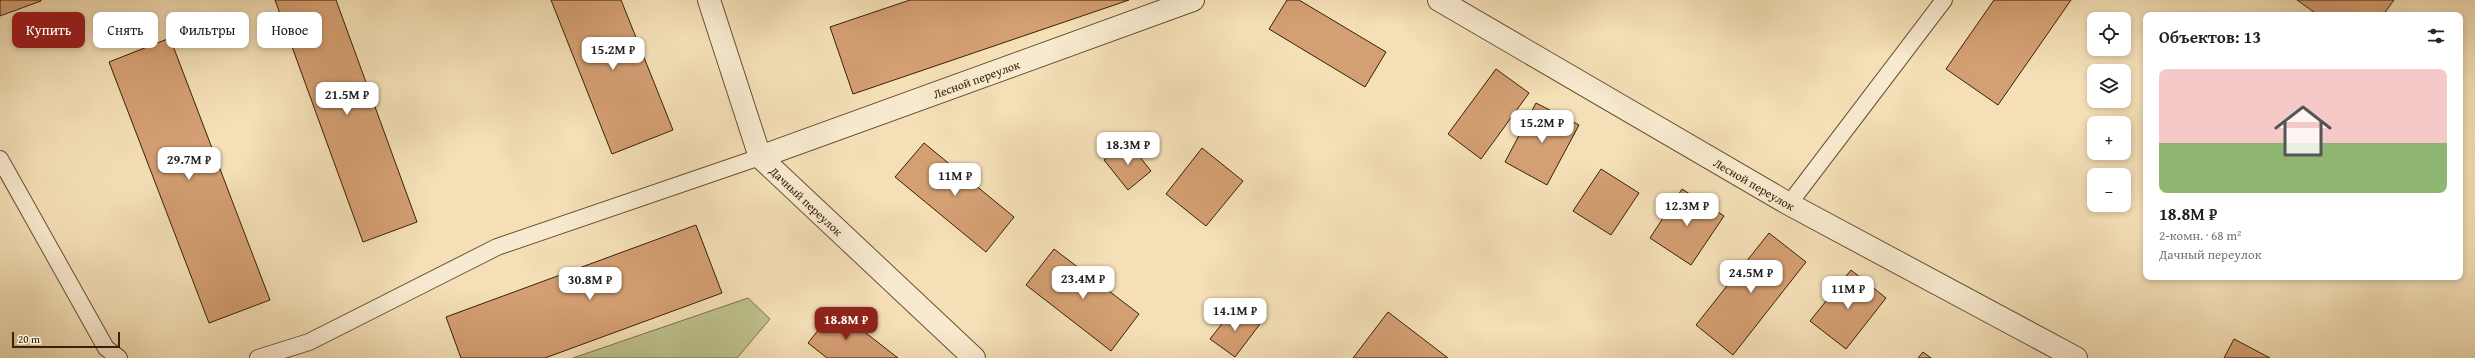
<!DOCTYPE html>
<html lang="ru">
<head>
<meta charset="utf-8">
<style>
  body { margin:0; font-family:"Gentium Book Plus",serif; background:#f2f2f2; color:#202124; height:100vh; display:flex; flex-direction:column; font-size:15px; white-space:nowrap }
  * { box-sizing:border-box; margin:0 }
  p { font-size:13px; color:#757577 }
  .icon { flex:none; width:22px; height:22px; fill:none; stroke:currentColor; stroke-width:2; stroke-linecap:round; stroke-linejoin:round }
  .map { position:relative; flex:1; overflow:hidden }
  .drawer { position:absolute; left:2143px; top:12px; width:320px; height:268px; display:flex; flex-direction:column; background:#fff; border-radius:8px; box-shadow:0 2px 6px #0003 }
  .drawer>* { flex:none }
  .top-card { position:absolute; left:12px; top:12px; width:380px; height:36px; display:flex; gap:8px }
  .fabs { position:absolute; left:2087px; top:12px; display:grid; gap:8px }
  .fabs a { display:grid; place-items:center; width:44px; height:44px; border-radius:8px; background:#fff; box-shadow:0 2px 6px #0003; font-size:20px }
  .scale { position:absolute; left:12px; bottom:10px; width:108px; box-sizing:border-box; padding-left:4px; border:2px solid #392103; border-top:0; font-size:11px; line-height:14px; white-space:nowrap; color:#392103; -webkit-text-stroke:3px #f8ead0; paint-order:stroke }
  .price { position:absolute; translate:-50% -34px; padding:0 9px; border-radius:8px; background:#fff; color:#222; font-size:13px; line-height:26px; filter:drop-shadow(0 1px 2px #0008) }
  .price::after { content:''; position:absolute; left:50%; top:24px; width:12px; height:9px; margin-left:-6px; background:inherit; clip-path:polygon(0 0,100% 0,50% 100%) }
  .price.selected { background:#8f2418; color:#fff }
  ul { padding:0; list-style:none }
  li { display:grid; align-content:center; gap:8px; height:212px; padding:0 16px }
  li span { display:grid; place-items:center; height:124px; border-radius:8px; color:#555 }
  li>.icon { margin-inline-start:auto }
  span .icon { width:72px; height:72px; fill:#fffc; stroke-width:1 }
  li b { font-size:17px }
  h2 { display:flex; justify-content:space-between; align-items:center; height:48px; padding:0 16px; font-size:17px }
  .tag { padding:0 14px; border-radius:8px; background:#fff; box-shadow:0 2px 6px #0003; font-size:14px; line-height:36px }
  .tag.selected { background:#8f2418; color:#fff }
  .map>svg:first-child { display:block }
  .green { fill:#bdc18d; stroke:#7b7148 }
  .building { fill:#d49f72; stroke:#392103 }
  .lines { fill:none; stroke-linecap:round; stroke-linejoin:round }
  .lane-casing { stroke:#685030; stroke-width:18 }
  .street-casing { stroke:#685030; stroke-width:24 }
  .lane { stroke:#f8ead0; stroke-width:16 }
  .street { stroke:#f8ead0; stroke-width:22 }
  .labels { text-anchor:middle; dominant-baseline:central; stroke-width:3.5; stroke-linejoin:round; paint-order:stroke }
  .street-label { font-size:12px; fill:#392103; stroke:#f8ead0 }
</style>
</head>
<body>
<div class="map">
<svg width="2475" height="358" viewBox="0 0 2475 358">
  <rect width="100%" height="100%" fill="#f4dfb6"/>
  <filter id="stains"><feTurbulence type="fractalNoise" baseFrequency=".005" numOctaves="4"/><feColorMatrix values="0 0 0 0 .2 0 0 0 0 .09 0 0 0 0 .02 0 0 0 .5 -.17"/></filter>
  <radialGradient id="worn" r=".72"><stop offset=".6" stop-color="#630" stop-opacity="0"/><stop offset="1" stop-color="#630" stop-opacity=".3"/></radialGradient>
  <polygon class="green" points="748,298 770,319 737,358 573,358"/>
  <g class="building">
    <polygon points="0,0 41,0 41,1 0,16"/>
    <polygon points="275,0 336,0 417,222 363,242"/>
    <polygon points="551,0 621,0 673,130 612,154"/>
    <polygon points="910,0 1129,0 853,94 830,27"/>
    <polygon points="1287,0 1299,0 1386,52 1365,87 1269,29"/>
    <polygon points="1994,0 2071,0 1998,105 1946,69"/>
    <polygon points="2297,0 2394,0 2383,15 2318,15"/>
    <polygon points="170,38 270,300 209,323 109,62"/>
    <polygon points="1496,69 1529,93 1481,159 1448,134"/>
    <polygon points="1536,103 1579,125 1547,185 1505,162"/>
    <polygon points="1127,141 1151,171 1128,190 1104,160"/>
    <polygon points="924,143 1014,217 986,252 895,177"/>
    <polygon points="1202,148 1243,181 1206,226 1166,194"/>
    <polygon points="1601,169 1639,193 1611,235 1573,211"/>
    <polygon points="1682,189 1724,216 1691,265 1650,238"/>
    <polygon points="696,225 722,293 545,358 461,358 446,317"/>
    <polygon points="1769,233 1806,262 1733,355 1696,325"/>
    <polygon points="1054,249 1139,314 1111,351 1026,285"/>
    <polygon points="1851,270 1886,298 1846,349 1810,321"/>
    <polygon points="1236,306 1260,324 1235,357 1210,339"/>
    <polygon points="835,309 898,358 827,358 808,343"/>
    <polygon points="1388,312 1448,358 1353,358"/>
    <polygon points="2234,339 2270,358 2224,358"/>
    <polygon points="1923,352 1931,358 1918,358"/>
  </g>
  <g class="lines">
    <defs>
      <g id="lane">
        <polyline points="0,159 106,348 119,358"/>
        <polyline points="1789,204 1944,0"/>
        <polyline points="258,358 309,342 497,247 760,157"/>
      </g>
      <g id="street">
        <path id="s1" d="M709 0 760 157 974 358"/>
        <path id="s2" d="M1439 0 1789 204 2076 358"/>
        <path id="s3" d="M760 157 1193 0"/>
      </g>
    </defs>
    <use href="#lane" class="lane-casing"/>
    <use href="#street" class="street-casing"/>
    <use href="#lane" class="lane"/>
    <use href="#street" class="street"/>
  </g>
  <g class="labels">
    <g class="street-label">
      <text stroke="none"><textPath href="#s3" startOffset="230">Лесной переулок</textPath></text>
      <text stroke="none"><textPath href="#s2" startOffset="365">Лесной переулок</textPath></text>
      <text stroke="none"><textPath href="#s1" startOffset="229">Дачный переулок</textPath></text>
    </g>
  </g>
  <rect width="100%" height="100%" filter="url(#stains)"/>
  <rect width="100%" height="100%" fill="url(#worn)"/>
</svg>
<div class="fabs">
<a><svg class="icon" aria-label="locate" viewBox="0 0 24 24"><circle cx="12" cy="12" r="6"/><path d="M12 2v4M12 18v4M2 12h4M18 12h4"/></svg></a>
<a><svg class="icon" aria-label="layers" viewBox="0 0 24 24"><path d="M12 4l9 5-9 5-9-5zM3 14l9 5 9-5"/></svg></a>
<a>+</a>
<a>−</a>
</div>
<div class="scale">20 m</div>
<b class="price" style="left:613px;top:71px">15.2M ₽</b>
<b class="price" style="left:347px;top:116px">21.5M ₽</b>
<b class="price" style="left:1542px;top:144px">15.2M ₽</b>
<b class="price" style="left:1128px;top:166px">18.3M ₽</b>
<b class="price" style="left:189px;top:181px">29.7M ₽</b>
<b class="price" style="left:955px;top:197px">11M ₽</b>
<b class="price" style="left:1687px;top:227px">12.3M ₽</b>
<b class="price" style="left:1751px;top:294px">24.5M ₽</b>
<b class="price" style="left:1083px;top:300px">23.4M ₽</b>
<b class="price" style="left:590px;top:301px">30.8M ₽</b>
<b class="price" style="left:1848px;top:310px">11M ₽</b>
<b class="price" style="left:1235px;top:332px">14.1M ₽</b>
<b class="price selected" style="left:846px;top:341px">18.8M ₽</b>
<div class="top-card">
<a class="tag selected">Купить</a>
<a class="tag">Снять</a>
<a class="tag">Фильтры</a>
<a class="tag">Новое</a>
</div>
<section class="drawer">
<h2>Объектов: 13<svg class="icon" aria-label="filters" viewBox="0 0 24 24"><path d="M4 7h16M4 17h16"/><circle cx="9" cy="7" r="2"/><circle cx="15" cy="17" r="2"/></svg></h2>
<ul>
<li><span style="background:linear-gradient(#f6c9c9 60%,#8fb573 0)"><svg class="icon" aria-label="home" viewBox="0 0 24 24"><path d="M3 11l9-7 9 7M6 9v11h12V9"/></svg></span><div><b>18.8M ₽</b><p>2-комн. · 68 m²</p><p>Дачный переулок</p></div></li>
</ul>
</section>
</div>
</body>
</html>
